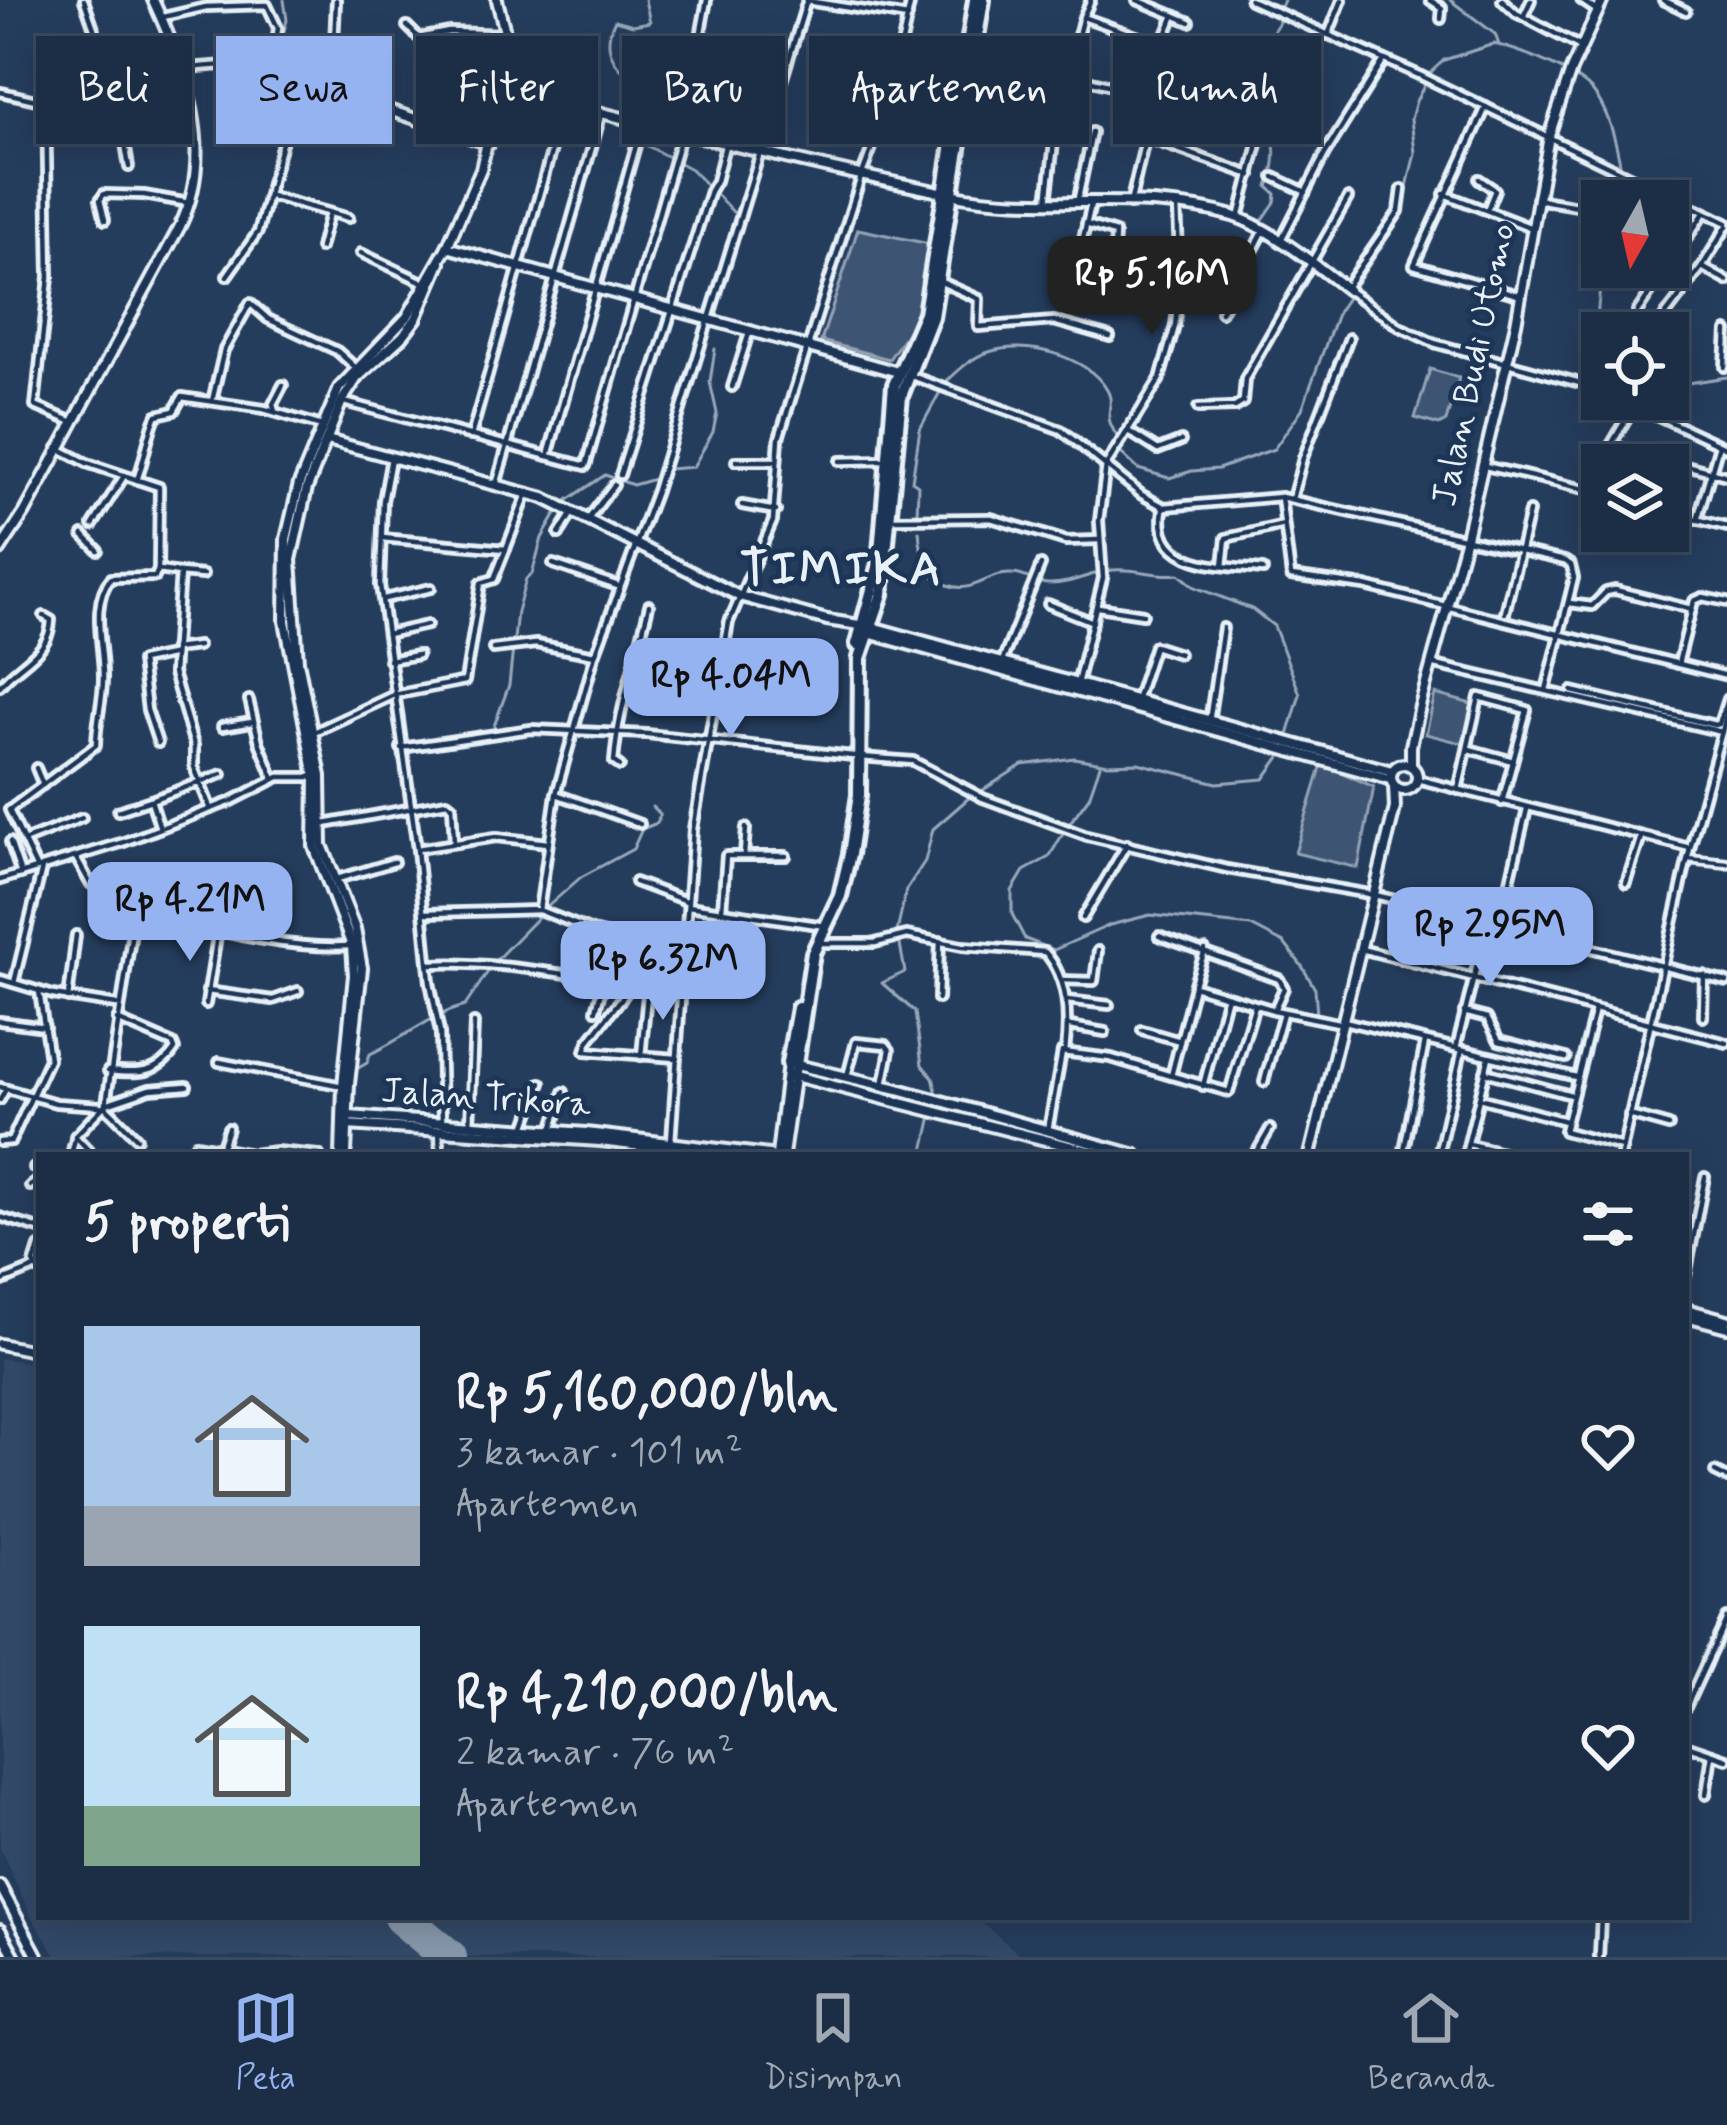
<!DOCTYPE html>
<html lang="id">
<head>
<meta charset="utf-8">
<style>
  body { margin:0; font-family:Mynerve,sans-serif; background:#25364d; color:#f1f3f6; height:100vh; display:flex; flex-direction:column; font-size:45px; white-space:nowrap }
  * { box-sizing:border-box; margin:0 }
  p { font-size:39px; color:#a0a8b3 }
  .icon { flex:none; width:66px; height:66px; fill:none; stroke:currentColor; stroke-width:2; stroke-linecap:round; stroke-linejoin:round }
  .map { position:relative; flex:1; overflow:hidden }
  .sheet { position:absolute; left:36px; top:1152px; width:1653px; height:768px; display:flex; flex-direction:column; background:#1c2e46; border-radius:0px; box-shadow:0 6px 30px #0003,0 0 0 3px #3a4a5f }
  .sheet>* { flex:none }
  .top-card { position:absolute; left:36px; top:36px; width:1656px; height:108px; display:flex; gap:24px }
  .needle { width:78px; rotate:188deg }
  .fabs { position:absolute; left:1581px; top:180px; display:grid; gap:24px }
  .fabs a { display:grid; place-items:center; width:108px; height:108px; border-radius:0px; background:#1c2e46; box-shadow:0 6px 30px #0003,0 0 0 3px #3a4a5f; font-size:60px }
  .price { position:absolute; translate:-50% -102px; padding:0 27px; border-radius:24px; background:#95b2f1; color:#111; font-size:39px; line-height:78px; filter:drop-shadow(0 3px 6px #0008) }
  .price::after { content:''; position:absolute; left:50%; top:72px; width:36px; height:27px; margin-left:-18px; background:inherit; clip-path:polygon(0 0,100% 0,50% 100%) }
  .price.active { background:#222; color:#fff }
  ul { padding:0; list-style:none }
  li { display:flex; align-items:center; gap:36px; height:300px; padding:0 48px }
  li span { display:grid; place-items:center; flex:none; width:336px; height:240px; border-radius:0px; color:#555 }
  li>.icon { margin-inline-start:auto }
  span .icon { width:144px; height:144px; fill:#fffc; stroke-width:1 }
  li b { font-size:51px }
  h2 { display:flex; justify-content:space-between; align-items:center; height:144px; padding:0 48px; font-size:51px }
  .pill { padding:0 42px; border-radius:0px; background:#1c2e46; box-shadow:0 6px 30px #0003,0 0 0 3px #3a4a5f; font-size:42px; line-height:108px }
  .pill.active { background:#95b2f1; color:#111 }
  .tabs { display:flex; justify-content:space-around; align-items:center; height:168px; border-top:3px solid #3a4a5f; background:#1c2e46; font-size:33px; color:#a0a8b3 }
  .tabs a { display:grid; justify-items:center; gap:6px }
  .tabs .active { color:#95b2f1 }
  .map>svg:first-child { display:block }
  .built { fill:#334a68 }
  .green { fill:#3e5472; stroke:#93a2b5; stroke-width:3 }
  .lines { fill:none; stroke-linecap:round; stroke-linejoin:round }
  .stream { stroke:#99a8ba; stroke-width:3 }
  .runway { stroke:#8697aa; stroke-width:36 }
  .street-casing { stroke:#e8f1f8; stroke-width:14 }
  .secondary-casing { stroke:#e8f1f8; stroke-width:16 }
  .highway-casing { stroke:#e8f1f8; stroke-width:20 }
  .street { stroke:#1d3557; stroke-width:4.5 }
  .secondary { stroke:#1d3557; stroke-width:8 }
  .highway { stroke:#1d3557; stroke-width:10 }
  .labels { text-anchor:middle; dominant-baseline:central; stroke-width:10; stroke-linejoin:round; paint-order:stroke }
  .street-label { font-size:36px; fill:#e8f1f8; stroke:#1d3557 }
  .district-label { font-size:48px; font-weight:bold; letter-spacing:3px; fill:#e8f1f8; stroke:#1d3557 }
</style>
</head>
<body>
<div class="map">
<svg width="1727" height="1957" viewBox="0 0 1727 1957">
  <rect width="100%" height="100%" fill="#253d5d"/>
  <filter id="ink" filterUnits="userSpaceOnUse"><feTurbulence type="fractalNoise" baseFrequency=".00833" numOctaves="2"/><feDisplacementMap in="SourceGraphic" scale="24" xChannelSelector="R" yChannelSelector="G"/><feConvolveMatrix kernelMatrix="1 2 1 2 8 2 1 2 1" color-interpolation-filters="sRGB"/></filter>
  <g filter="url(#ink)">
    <polygon class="built" points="0,1358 39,1364 39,1917 975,1917 1023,1957 57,1957 31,1916 0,1848"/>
    <g class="green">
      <polygon points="858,229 934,245 922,311 889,359 821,341"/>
      <polygon points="1430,369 1459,378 1446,421 1439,425 1415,418"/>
      <polygon points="1435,694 1472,704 1465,744 1426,734"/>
      <polygon points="1322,764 1374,787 1358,868 1295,853"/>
    </g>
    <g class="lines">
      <g class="stream">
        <path d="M645 0 650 22 633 25 615 20C599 49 617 75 647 84L632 130 640 142 691 169 736 215"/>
        <polyline points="1450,0 1495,34 1499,45"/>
        <polyline points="1280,9 1284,0"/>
        <polyline points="279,50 287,20 284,0"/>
        <path d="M1262 221 1275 202 1276 194 1268 187C1284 142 1269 129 1251 90L1266 42 1281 19"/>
        <polyline points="1602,264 1597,319 1602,333"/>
        <path d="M944 384C957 372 971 357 989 352 1024 340 1087 355 1107 390 1113 400 1109 406 1109 417 1109 425 1116 434 1120 442"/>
        <polyline points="1668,386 1727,377"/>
        <path d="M1122 454 1138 469 1169 478 1192 471 1218 469 1274 449 1302 409 1338 311 1399 221 1415 153 1411 119 1416 101 1432 71 1444 60 1494 44C1519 50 1578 72 1594 93 1614 119 1623 170 1624 201"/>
        <polyline points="565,502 605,475 633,485 654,479 669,469 693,467 713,432 717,413 710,382 715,349"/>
        <polyline points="917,517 918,485 912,481 920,429 940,392"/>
        <path d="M919 531C921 554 924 576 948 585 973 595 988 572 1012 574 1025 574 1036 584 1048 584 1070 585 1092 572 1113 570 1137 568 1156 577 1179 574L1195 587 1252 609 1274 626 1300 694 1287 739"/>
        <polyline points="494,726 509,685 517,612 526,579 532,574 542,538 559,509"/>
        <polyline points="980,792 1022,765 1074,758 1108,764 1138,763 1217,783 1264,779 1282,754"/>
        <polyline points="1069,824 1089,797 1100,765"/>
        <polyline points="1064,832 1049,857 1024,871 1012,891 1012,914 1025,939 1054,950 1110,925 1150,915 1251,926 1284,943 1302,966 1315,989 1317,1015"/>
        <polyline points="545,909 581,877 633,849 642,829 657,823 660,814 652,807"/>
        <polyline points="897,932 906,890 925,861 933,829 971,796"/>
        <polyline points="899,939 905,972 882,983 915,1012 922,1065 933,1077 937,1095"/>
        <path d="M355 1070 367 1063 370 1054C402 1040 431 1014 465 1006L495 961 537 918"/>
        <polyline points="923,1155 932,1116"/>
      </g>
      <polyline class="runway" points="401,1917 449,1957"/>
      <defs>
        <g id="street">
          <polyline points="84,0 117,95 129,167"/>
          <polyline points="1091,0 1083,17 1162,45 1155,98 1130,204"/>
          <polyline points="1137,0 1190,22"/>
          <polyline points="1250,0 1419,75 1727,223"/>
          <polyline points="1430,0 1442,8 1441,19"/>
          <polyline points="1502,0 1516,13 1581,47"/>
          <polyline points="1581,0 1597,11"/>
          <polyline points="1663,0 1686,11"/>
          <polyline points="807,1 908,17"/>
          <polyline points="1174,15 1162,45 1213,58 1227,66 1210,140"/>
          <polyline points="163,17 206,7 267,5 278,28 272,71"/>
          <polyline points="1523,17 1531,0"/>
          <polyline points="407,26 419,38 449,32 506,34"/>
          <polyline points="1328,35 1342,0"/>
          <polyline points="1157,82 1222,97"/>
          <polyline points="1067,83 1076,86 1092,81 1218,113"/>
          <polyline points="324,90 334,44 336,0"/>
          <path d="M0 92C28 97 55 108 84 103 110 99 131 87 156 78 194 63 237 62 277 72"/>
          <polyline points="46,103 49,277 35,406 73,422"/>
          <polyline points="1486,107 1414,265 1518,295"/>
          <polyline points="967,109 1057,117"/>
          <polyline points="640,122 649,90"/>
          <polyline points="1146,138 1251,175"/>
          <polyline points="1274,177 1306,192"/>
          <polyline points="1479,179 1495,190 1487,210"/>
          <polyline points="1444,194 1532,228"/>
          <polyline points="270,196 349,218"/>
          <polyline points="1536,199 1601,210"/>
          <polyline points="1047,202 1057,117 1082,20"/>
          <polyline points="1077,203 1092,132"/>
          <polyline points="1239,218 1258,144"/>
          <polyline points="105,220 100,200 104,194 144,195 189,203"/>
          <polyline points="1086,224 1115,233 1113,271 1180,281"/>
          <polyline points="1280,242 1325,154 1384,60"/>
          <polyline points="320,248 329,213"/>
          <polyline points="361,253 425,283"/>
          <polyline points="1702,267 1727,281"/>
          <polyline points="227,276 258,232 299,80"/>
          <polyline points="939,281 979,299 978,327 1054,321 1110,337"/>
          <polyline points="1347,286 1399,211 1402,189"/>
          <polyline points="1348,290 1400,327 1434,343 1602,389"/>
          <polyline points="1070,294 1091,204"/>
          <polyline points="1221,312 1263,232"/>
          <polyline points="1637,312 1704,213"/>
          <polyline points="1652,333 1702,267 1727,226"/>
          <polyline points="1725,367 1727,331"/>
          <polyline points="909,375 1061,430 1142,495 1164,507 1281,497 1565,561 1571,565 1574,578 1546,690"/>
          <polyline points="732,387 750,330"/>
          <polyline points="1621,399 1727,448"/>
          <polyline points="212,401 224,350 250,303 268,319 337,351 356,368"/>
          <polyline points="344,402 586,466 682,132 707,0"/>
          <polyline points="1198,408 1235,407 1243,402 1245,379 1348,198"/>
          <polyline points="275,412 273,404 283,385"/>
          <polyline points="1128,431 1158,450 1181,441"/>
          <polyline points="471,436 564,106"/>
          <polyline points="1611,445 1634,406"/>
          <polyline points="58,448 87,463 159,487 158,570"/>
          <polyline points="548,456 637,142"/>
          <polyline points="391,458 383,501 380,585 417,849 430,982 440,1033 442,1122"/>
          <polyline points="736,461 777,461"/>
          <polyline points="840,461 886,460"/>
          <polyline points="1602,465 1611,445 1727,476"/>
          <polyline points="1485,466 1602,493"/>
          <polyline points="620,475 710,191 716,181 734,111 756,60"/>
          <path d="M137 480C144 462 150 426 157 415L174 411 182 397 264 409 322 426"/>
          <polyline points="496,485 602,112"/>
          <polyline points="1592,491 1602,465"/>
          <polyline points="1281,497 1291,576 1365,586 1727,676"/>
          <polyline points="1292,499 1303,458 1349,338"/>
          <polyline points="742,505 776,511"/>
          <path d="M1163 509C1153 568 1221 566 1263 570"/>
          <polyline points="1668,512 1727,527"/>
          <polyline points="589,518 614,485"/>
          <polyline points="893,519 991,518 1066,541 1099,540"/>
          <polyline points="1697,520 1719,445"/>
          <polyline points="93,525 124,476"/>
          <polyline points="559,534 572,513"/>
          <polyline points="83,535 98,550"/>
          <polyline points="382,538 506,549 527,494"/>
          <polyline points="553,564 618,586"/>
          <polyline points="1223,566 1226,538 1284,525"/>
          <polyline points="203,575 180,573 173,673 194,745 194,767 210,807"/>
          <polyline points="384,599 431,588"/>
          <polyline points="1569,603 1592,606 1606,592 1615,590 1691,609"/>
          <polyline points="1048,604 1093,622"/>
          <polyline points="1098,607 1143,614"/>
          <polyline points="1505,613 1529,512"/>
          <polyline points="387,634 427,625"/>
          <polyline points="174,649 198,646"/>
          <polyline points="493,649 536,644 595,655"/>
          <polyline points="389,660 418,655"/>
          <polyline points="1001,664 1041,565"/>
          <polyline points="1431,664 1722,732"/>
          <polyline points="1678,664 1694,601 1703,597 1727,602"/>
          <polyline points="1078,680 1103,578 1099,521 1106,465 1160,379 1175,326 1180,281 1177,205"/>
          <path d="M0 686C18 663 50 654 51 620L44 616"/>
          <polyline points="1572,691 1715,725 1719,724 1727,699"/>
          <polyline points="1137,698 1154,646 1179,654"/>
          <polyline points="249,700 259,742 274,779"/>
          <polyline points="1209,722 1223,628"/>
          <polyline points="222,727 252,722"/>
          <polyline points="314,732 394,695 465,681 481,583 494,579 506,549"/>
          <polyline points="158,743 147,710 141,661 171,655"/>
          <polyline points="401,748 531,729 647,734 853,756"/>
          <polyline points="1469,749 1513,761"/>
          <polyline points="860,757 913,761 983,798 1087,836 1227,869 1375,895 1727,982"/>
          <path d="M620 766 614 762C618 709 637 658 649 605"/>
          <polyline points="36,768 43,785"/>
          <polyline points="1417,779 1690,848"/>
          <polyline points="1458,790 1479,697 1527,710 1502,802"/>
          <polyline points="556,794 640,824"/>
          <polyline points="151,800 222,774"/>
          <polyline points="118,811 151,800 160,828"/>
          <polyline points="324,824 447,802 452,806 454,842"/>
          <polyline points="26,840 82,818"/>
          <polyline points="10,842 21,874"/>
          <polyline points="417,849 496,837 548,843"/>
          <polyline points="744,855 746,828"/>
          <polyline points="76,858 90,883 135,911"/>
          <polyline points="1688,859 1727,863"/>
          <path d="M37 869 9 810 96 745C96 722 103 701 103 679 104 648 89 603 111 578L155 577 158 570 180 573"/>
          <polyline points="246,871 252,937"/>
          <polyline points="0,880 124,842 232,801 279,777 315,777"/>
          <polyline points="334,880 394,862"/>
          <polyline points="635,882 686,901"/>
          <polyline points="1626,883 1641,837"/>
          <polyline points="261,890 263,938"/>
          <polyline points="688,906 825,926"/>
          <polyline points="722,909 726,856 786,856"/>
          <polyline points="539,910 592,931 683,953"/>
          <polyline points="141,912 154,886"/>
          <polyline points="425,913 539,910 556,794 595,655 656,491 807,0"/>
          <polyline points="1083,918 1127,844"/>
          <polyline points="1500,923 1527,809"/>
          <polyline points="1159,936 1279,979 1284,988 1274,1010"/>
          <path d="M823 943H875L907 935 962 946 1045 952C1069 979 1069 1018 1065 1052"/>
          <polyline points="1361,949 1727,1043"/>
          <path d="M431 964C515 960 598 984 682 986"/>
          <polyline points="0,979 53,995 117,1005"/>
          <polyline points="1061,980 1094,981 1098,951"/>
          <polyline points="14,983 42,868"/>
          <polyline points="1194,984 1205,950"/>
          <polyline points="632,985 588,1042 585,1051 676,1058"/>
          <polyline points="207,991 273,1000 298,991"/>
          <polyline points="68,998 76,935"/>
          <polyline points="938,999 940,941"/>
          <polyline points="1067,1000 1109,1005"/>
          <polyline points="206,1004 218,930"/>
          <polyline points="596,1010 616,938"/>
          <polyline points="1595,1010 1564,1131 1622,1147"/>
          <polyline points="1464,1012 1487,1018 1499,1041 1566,1058"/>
          <polyline points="1703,1017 1704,975"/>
          <polyline points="0,1021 45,1027"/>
          <polyline points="1344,1021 1576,1077"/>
          <polyline points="1070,1026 1105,1032"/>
          <polyline points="1142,1030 1180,1041"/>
          <polyline points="1456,1048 1488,921"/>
          <polyline points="641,1056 648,985"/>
          <polyline points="219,1062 343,1086"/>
          <path d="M108 1071C137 1074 158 1075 175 1049L173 1044 117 1020"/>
          <polyline points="1485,1072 1571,1095"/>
          <polyline points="847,1076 856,1042 886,1045 890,1050 883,1085"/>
          <polyline points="1172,1076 1229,1092 1255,1005"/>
          <polyline points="1264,1082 1283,1013"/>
          <polyline points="1203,1086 1226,999"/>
          <polyline points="0,1087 56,1103 100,1106"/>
          <polyline points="1479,1098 1565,1121"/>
          <polyline points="0,1100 6,1089"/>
          <polyline points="106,1104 150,1089 187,1086"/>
          <polyline points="104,1105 137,1138"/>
          <polyline points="1629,1115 1669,1126"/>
          <polyline points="470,1126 474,1023"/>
          <polyline points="525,1128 541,1083"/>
          <polyline points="439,1129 440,1155"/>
          <polyline points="552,1130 564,1092"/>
          <polyline points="1048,1130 1062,1052 1111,1058 1171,1076 1194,986 1274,1010 1343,1024"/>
          <polyline points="75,1136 93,1155"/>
          <polyline points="671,1141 693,829 729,622 773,521 779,438 862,174 889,103 911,0"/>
          <polyline points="0,1142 11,1141 49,1059 39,991"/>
          <polyline points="1469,1144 1515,1155"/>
          <path d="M71 1155 76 1135 106 1104 135 911C206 927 278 950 351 946"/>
          <polyline points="190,1155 196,1144 252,1154 276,1151 319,1155"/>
          <polyline points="219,1155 228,1128"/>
          <polyline points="1255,1155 1270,1129"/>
          <polyline points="1403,1155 1425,1042"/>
          <polyline points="1438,1155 1462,1050"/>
          <polyline points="1465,1155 1489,1057"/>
          <polyline points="1621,1155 1690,848 1727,713"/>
          <polyline points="34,1168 39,1169"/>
          <polyline points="30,1186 39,1180"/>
          <polyline points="0,1217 39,1229"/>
          <polyline points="39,1247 34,1263 39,1270"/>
          <polyline points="1686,1276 1705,1177"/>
          <polyline points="0,1282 35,1268"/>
          <polyline points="1715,1472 1727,1478"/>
          <polyline points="1686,1707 1727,1618"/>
          <polyline points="1686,1745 1727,1759"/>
          <polyline points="1706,1795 1712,1754"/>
          <polyline points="1599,1957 1601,1917"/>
        </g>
        <g id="secondary">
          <polyline points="277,72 489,144"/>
          <polyline points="502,88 634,121"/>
          <path d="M637 121C741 148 845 173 950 194 1042 213 1143 189 1233 216 1269 227 1317 266 1348 290"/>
          <polyline points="447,247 898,372"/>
          <polyline points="327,440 544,498 739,596 827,620 872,627 1392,771"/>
          <path d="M0 550 25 512 180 226C217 151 185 69 153 0"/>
          <polyline points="868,633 1390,779"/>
          <circle cx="1404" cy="777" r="13"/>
          <polyline points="1411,766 1411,746 1420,706 1466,537 1516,324 1549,136 1571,70 1603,0"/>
          <polyline points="787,1074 1104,1155"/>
          <polyline points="349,1116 586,1133 769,1155"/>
          <polyline points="347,1125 600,1141 716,1155"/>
          <polyline points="346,1153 349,1084 362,968 355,929 322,845 321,776 298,661 291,560 307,488 342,401 357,378 403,336 416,319 440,263"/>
          <polyline points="341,1155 343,1086 354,975 352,946 314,846 315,777 285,621 286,539 299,484 339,388 407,317 447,247 481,169 506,59 507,40 497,0"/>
          <polyline points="777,1155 788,1063 898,1089 1136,1155"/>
          <polyline points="783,1155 796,1065"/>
          <polyline points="1310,1155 1395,808 1394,786"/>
          <polyline points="1686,1309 1727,1320"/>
          <polyline points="1686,1316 1727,1327"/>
          <polyline points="0,1344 39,1352"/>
          <polyline points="0,1886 38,1957"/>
          <polyline points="0,1930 15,1957"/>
        </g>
        <g id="highway">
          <polyline points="857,644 879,564 894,385 925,313 975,0"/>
          <polyline points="788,1063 798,1008"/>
          <polyline points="796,1065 813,953 840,896 850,854 859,795 860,658 882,594 901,396 932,317 983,0"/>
        </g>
      </defs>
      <use href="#street" class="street-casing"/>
      <use href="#secondary" class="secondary-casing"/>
      <use href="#highway" class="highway-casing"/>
      <use href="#street" class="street"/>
      <use href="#secondary" class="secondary"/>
      <use href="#highway" class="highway"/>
    </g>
  </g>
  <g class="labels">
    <g class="street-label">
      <text transform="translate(1475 365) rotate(-78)">Jalan Budi Utomo</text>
      <text transform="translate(486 1099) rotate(4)">Jalan Trikora</text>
    </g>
    <g class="district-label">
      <text x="842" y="570">TIMIKA</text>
    </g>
  </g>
</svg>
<div class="fabs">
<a><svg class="needle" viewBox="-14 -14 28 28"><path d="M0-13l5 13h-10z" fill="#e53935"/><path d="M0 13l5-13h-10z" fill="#a0a8b3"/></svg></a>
<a><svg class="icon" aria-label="locate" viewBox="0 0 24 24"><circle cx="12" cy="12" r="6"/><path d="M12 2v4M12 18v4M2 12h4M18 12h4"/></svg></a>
<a><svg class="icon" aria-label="layers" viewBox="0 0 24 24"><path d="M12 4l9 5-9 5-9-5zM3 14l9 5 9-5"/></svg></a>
</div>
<b class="price active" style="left:1152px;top:338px">Rp 5.16M</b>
<b class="price" style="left:731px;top:740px">Rp 4.04M</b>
<b class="price" style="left:190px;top:964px">Rp 4.21M</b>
<b class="price" style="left:1490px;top:989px">Rp 2.95M</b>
<b class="price" style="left:663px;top:1023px">Rp 6.32M</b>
<div class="top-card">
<a class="pill">Beli</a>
<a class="pill active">Sewa</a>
<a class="pill">Filter</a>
<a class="pill">Baru</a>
<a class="pill">Apartemen</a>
<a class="pill">Rumah</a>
</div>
<section class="sheet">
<h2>5 properti<svg class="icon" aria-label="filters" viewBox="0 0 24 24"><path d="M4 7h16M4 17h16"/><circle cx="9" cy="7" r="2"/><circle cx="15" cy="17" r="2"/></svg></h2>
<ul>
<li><span style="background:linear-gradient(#a9c7e8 75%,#9aa5b1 0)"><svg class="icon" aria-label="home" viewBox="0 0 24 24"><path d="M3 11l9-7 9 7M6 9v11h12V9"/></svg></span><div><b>Rp 5,160,000/bln</b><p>3 kamar · 101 m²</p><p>Apartemen</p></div><svg class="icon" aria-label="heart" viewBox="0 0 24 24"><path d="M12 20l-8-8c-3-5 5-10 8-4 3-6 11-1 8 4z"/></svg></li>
<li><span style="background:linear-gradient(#bfe0f5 75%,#7fa58c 0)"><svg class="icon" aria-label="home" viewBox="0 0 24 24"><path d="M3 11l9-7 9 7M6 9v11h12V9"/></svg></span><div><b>Rp 4,210,000/bln</b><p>2 kamar · 76 m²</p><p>Apartemen</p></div><svg class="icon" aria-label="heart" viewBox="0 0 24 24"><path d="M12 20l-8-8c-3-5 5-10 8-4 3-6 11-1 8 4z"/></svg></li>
</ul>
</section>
</div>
<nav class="tabs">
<a class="active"><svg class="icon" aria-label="map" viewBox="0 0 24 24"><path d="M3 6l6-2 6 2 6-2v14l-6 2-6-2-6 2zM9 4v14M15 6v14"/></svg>Peta</a>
<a><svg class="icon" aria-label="saved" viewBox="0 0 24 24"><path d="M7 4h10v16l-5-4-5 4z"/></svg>Disimpan</a>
<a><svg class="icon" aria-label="home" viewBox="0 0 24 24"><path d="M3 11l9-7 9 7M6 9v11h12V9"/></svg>Beranda</a>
</nav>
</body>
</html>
